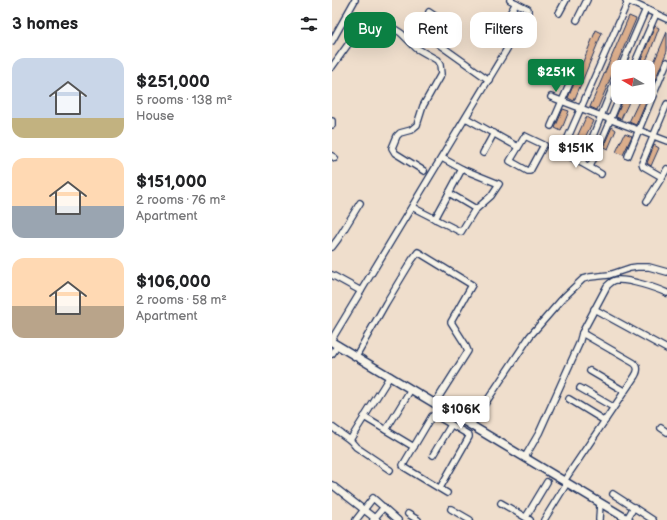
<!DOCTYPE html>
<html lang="en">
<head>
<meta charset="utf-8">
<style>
  body { margin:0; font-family:"Balsamiq Sans",sans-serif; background:#f6f6f6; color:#202124; height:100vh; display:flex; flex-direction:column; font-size:15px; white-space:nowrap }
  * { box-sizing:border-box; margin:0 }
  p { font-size:13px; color:#757577 }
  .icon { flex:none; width:22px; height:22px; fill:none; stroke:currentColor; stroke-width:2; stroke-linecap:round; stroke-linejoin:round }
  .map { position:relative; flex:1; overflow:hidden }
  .side { display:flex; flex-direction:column; background:#fff; width:332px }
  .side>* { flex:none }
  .guide { position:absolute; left:12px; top:12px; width:263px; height:36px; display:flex; gap:8px }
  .needle { width:26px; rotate:280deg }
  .buttons { position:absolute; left:279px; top:60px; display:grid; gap:8px }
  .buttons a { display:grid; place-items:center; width:44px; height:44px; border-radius:8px; background:#fff; box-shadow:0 4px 16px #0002; font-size:20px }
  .price { position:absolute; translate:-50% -34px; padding:0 9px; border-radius:4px; background:#fff; color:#222; font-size:13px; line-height:26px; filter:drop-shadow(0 1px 2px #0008) }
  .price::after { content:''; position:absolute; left:50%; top:24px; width:12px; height:9px; margin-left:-6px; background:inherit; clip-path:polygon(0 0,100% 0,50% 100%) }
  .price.active { background:#0b8043; color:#fff }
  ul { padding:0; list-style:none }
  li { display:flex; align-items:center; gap:12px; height:100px; padding:0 12px }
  li span { display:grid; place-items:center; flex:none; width:112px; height:80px; border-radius:12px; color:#555 }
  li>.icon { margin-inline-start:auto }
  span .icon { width:48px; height:48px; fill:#fffc; stroke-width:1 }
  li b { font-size:17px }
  h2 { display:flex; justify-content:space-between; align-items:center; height:48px; padding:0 12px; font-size:17px }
  .chip { padding:0 14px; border-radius:12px; background:#fff; box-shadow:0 4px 16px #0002; font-size:14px; line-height:36px }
  .chip.active { background:#0b8043; color:#fff }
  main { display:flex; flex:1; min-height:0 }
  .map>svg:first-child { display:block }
  .building { fill:#dbae8c; stroke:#1b2f5e }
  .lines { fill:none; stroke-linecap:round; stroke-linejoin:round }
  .minor-casing { stroke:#1b2f5e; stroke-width:8 }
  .major-casing { stroke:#1b2f5e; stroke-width:10 }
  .minor { stroke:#f7f3e8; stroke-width:5.5 }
  .major { stroke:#f7f3e8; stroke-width:7 }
</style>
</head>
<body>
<main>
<section class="side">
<h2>3 homes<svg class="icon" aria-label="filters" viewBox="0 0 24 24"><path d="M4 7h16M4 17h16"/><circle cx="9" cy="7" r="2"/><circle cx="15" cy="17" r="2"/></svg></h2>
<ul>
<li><span style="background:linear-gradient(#c9d6e8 75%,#c2b280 0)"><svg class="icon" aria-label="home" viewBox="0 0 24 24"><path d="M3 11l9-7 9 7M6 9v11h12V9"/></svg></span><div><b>$251,000</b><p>5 rooms · 138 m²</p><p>House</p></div></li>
<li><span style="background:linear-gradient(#ffd9b3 60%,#9aa5b1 0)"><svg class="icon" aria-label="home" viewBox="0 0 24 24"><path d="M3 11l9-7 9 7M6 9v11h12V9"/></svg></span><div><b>$151,000</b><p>2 rooms · 76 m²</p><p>Apartment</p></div></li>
<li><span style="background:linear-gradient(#ffd9b3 60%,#b9a48a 0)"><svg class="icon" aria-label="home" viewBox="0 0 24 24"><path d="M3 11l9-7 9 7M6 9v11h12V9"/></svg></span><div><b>$106,000</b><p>2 rooms · 58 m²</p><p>Apartment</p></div></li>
</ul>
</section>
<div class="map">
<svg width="335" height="520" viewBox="0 0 335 520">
  <rect width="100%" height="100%" fill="#efdecc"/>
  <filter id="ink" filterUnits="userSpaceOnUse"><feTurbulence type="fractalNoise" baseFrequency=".025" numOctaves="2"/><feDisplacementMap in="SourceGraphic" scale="8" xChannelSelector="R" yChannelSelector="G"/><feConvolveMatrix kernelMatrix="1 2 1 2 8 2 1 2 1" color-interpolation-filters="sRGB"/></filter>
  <g filter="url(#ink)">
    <g class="building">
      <polygon points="297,16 304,19 265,110 258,107"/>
      <polygon points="323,26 327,28 318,52 311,67 306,67"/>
      <polygon points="264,30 270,33 242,101 236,98"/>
      <polygon points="335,32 335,51 316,97 317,74"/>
      <polygon points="292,97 298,100 289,119 284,117"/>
      <polygon points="309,97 316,97 304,125 297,122"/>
      <polygon points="231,109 237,111 229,131 223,128"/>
      <polygon points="254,117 261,121 252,140 245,137"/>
      <polygon points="280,127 284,130 276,149 271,147"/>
      <polygon points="293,133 300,136 291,155 284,152"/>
      <polygon points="322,145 327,148 319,166 315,163"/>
    </g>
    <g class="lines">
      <defs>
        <g id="minor">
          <polyline points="294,0 335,19"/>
          <polyline points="97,12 115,24 105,43 157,80"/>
          <polyline points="227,13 234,0"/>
          <polyline points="245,20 255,0"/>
          <polyline points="184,35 170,27 184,3"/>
          <polyline points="0,41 23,0"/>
          <polyline points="0,67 27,29 37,25 48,23 58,26 69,33 84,48 105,60 108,65 109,74 91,106 85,125 79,130 68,133 65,136 60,148 63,153 92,171"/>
          <polyline points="289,67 314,9"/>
          <polyline points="301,67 324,14"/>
          <polyline points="219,97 335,141"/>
          <polyline points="134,118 186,147"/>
          <polyline points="0,121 0,125"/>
          <polyline points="219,126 245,67"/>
          <polygon points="193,136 212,145 198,171 196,171 178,161"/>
          <polyline points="227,150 269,174"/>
          <polyline points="230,151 296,1"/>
          <polyline points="151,153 162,133"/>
          <polyline points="0,156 3,158"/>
          <polyline points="296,156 335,62"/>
          <polyline points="250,163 286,74"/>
          <polyline points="258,167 288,97"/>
          <polyline points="330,177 311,166 310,163 335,104"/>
          <polyline points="117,193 144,209"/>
          <polyline points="315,201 335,169"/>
          <polyline points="80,207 129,232 142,211 159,196 167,184 130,169 110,158"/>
          <polyline points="103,219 130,169"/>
          <polyline points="0,247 6,239 28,203"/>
          <polyline points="0,275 29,291"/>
          <polyline points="262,309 335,349"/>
          <polyline points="0,339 196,14 196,9 178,0"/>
          <polyline points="0,354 6,345"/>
          <polyline points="24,356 54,303 80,260 86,252 140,285 119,322 133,344 136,351 103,403"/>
          <polyline points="258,371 292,391"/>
          <polyline points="248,388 281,407"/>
          <polyline points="237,399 273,421"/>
          <polyline points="32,417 82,447"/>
          <polyline points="139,425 198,336 232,297 251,279 258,277 277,275 298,268 305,267 317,267 335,272"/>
          <polyline points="0,427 18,440 24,447 58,470"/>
          <polyline points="329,428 335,432"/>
          <polyline points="54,430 79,389"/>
          <polyline points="18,440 58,376"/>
          <polyline points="101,455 119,425"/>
          <path d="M193 457 207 433 247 344 250 333 275 286C278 283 281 280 285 280 297 279 324 288 335 293"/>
          <path d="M232 481 303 376C306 371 307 367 302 363L250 333"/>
          <polyline points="0,485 45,520"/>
          <polyline points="108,488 137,437 137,435 103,415 100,416 71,465 72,467 115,493"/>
          <polyline points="281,494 321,520"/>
          <polyline points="169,503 198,520"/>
          <polyline points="119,509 138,520"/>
          <polyline points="76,514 86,520"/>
          <polyline points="194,517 215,482"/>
          <polyline points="295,519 302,507"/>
          <polyline points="24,520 41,498 66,520"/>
          <polyline points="41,520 52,507"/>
          <polyline points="212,520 235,483"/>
          <polyline points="267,520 268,503"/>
        </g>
        <polyline id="major" points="0,342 297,520"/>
      </defs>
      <use href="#minor" class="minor-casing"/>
      <use href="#major" class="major-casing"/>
      <use href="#minor" class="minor"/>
      <use href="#major" class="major"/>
    </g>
  </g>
</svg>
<div class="buttons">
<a><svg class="needle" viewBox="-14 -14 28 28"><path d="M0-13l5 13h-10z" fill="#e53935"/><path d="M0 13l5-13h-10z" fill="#757577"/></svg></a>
</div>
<b class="price active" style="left:224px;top:93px">$251K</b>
<b class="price" style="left:244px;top:169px">$151K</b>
<b class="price" style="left:129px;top:430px">$106K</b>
<div class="guide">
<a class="chip active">Buy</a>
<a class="chip">Rent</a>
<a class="chip">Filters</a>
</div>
</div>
</main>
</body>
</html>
